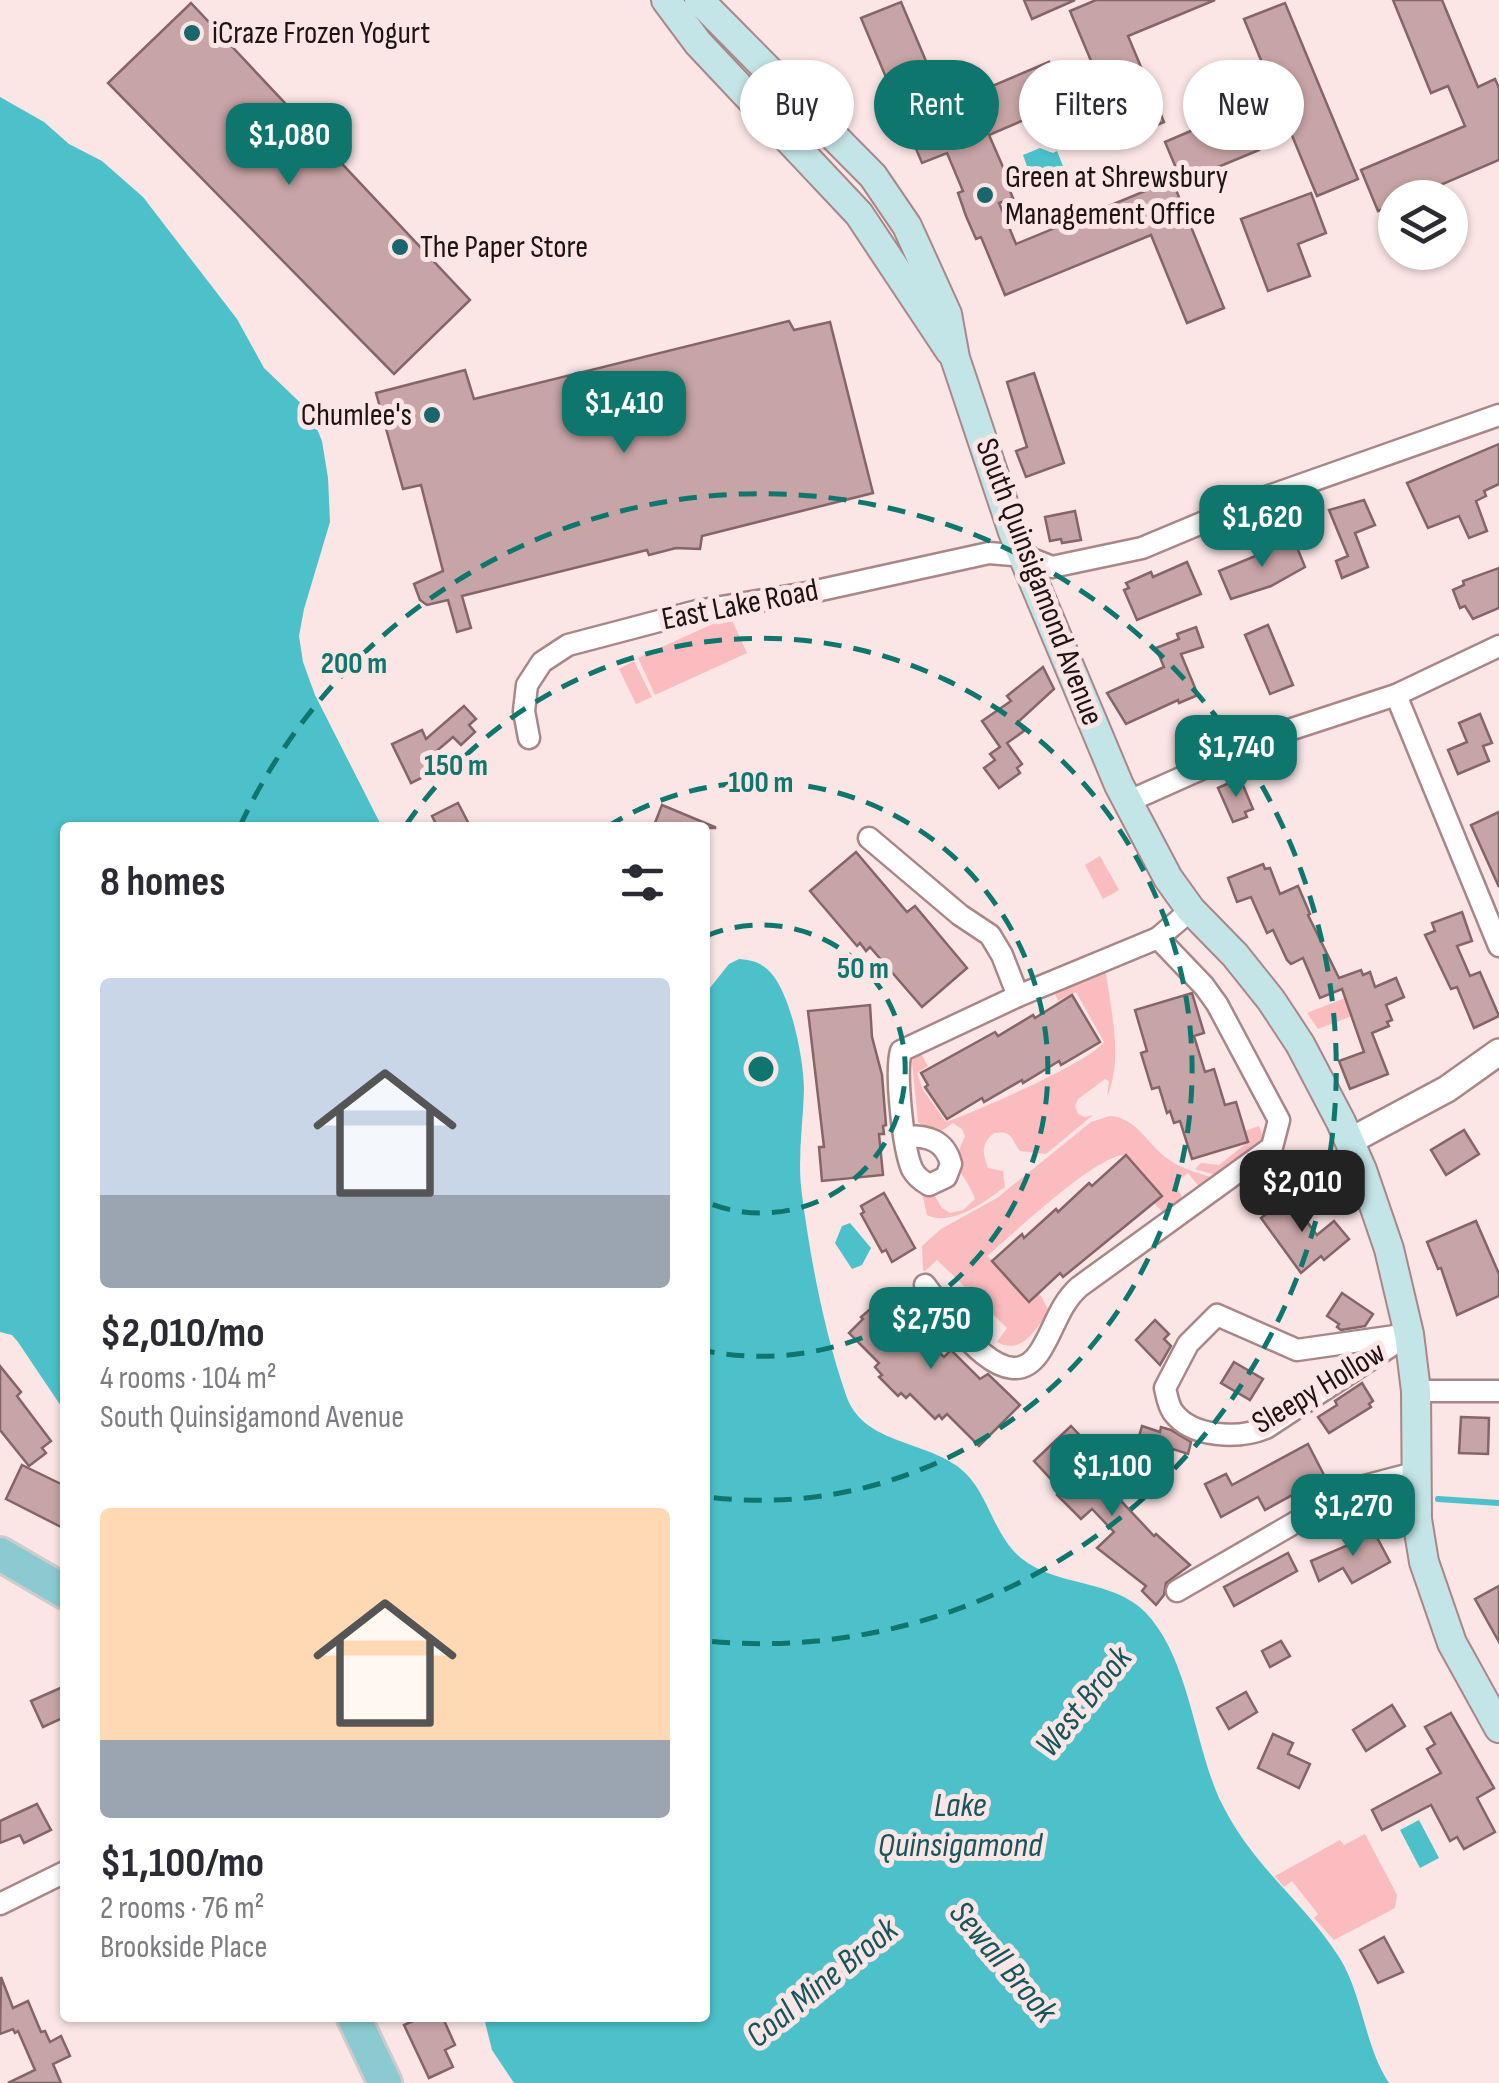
<!DOCTYPE html>
<html lang="en">
<head>
<meta charset="utf-8">
<style>
  body { margin:0; font-family:"Sofia Sans Condensed",sans-serif; background:#f7f7f7; color:#2b2b33; height:100vh; display:flex; flex-direction:column; font-size:38px; white-space:nowrap }
  * { box-sizing:border-box; margin:0 }
  p { font-size:32px; color:#7c7c81 }
  .icon { flex:none; width:55px; height:55px; fill:none; stroke:currentColor; stroke-width:2; stroke-linecap:round; stroke-linejoin:round }
  .map { position:relative; flex:1; overflow:hidden }
  .side { position:absolute; left:60px; top:822px; width:650px; height:1200px; display:flex; flex-direction:column; background:#fff; border-radius:10px; box-shadow:0 2px 8px #0004 }
  .side>* { flex:none }
  .banner { position:absolute; left:740px; top:60px; width:608px; height:90px; display:flex; gap:20px }
  .fabs { position:absolute; left:1378px; top:180px; display:grid; gap:20px }
  .fabs a { display:grid; place-items:center; width:90px; height:90px; border-radius:50%; background:#fff; box-shadow:0 2px 8px #0004; font-size:50px }
  .price { position:absolute; translate:-50% -85px; padding:0 22px; border-radius:20px; background:#0f766e; color:#fff; font-size:32px; line-height:65px; filter:drop-shadow(0 2px 5px #0008) }
  .price::after { content:''; position:absolute; left:50%; top:60px; width:30px; height:22px; margin-left:-15px; background:inherit; clip-path:polygon(0 0,100% 0,50% 100%) }
  .price.selected { background:#222; color:#fff }
  ul { padding:0; list-style:none }
  li { display:grid; align-content:center; gap:20px; height:530px; padding:0 40px }
  li span { display:grid; place-items:center; height:310px; border-radius:10px; color:#555 }
  li>.icon { margin-inline-start:auto }
  span .icon { width:180px; height:180px; fill:#fffc; stroke-width:1 }
  li b { font-size:42px }
  h2 { display:flex; justify-content:space-between; align-items:center; height:120px; padding:0 40px; font-size:42px }
  .pill { padding:0 35px; border-radius:45px; background:#fff; box-shadow:0 2px 8px #0004; font-size:35px; line-height:90px }
  .pill.selected { background:#0f766e; color:#fff }
  .map>svg:first-child { display:block }
  .green { fill:#fabcbe }
  .water { fill:#4cc1ca }
  .lines { fill:none; stroke-linecap:round; stroke-linejoin:round }
  .stream { stroke:#4cc1ca; stroke-width:6 }
  .building { fill:#c7a4a5; stroke:#856566; stroke-width:2.5 }
  .minor-casing { stroke:#a98788; stroke-width:25 }
  .tertiary-casing { stroke:#a98788; stroke-width:30 }
  .secondary-casing { stroke:#a98788; stroke-width:32 }
  .primary-casing { stroke:#cecbcb; stroke-width:38 }
  .minor { stroke:#fff; stroke-width:20 }
  .tertiary { stroke:#fff; stroke-width:25 }
  .secondary { stroke:#c4e5e7; stroke-width:28 }
  .primary { stroke:#8acad0; stroke-width:32 }
  .ring { fill:none; stroke:#0f766e; stroke-width:5; stroke-dasharray:18 12 }
  .poi-dot { fill:#19666d; stroke:#fbe5e5; stroke-width:4 }
  .labels { text-anchor:middle; dominant-baseline:central; stroke-width:10; stroke-linejoin:round; paint-order:stroke }
  .poi-label { font-size:32px; fill:#1f1213; stroke:#fbe5e5; text-anchor:start }
  .street-label { font-size:32px; fill:#1f1213; stroke:#fbe5e5 }
  .water-label { font-size:35px; font-style:italic; fill:#14565c; stroke:#fbe5e5 }
  .centre { fill:#0f766e; stroke:#fbe5e5; stroke-width:5 }
  .ring-label { font-size:30px; text-anchor:middle; font-weight:bold; fill:#0f766e; stroke:#fbe5e5; stroke-width:10; stroke-linejoin:round; paint-order:stroke }
</style>
</head>
<body>
<div class="map">
<svg width="1499" height="2083" viewBox="0 0 1499 2083">
  <rect width="100%" height="100%" fill="#fbe5e5"/>
  <g class="green">
    <polygon points="730,616 747,653 655,695 638,658"/>
    <polygon points="634,661 652,697 636,704 619,669"/>
    <polygon points="1100,856 1119,890 1103,899 1085,865"/>
    <path d="M1105 966C1110 1007 1124 1058 1107 1097L1109 1081 1105 1079 1078 1099 1075 1106 1078 1114 1085 1117 1093 1115 1046 1154 1020 1151C1011 1140 1014 1130 994 1133 981 1144 982 1152 988 1168L1003 1171 1005 1187C984 1202 952 1227 927 1215L922 1193H933L942 1208 950 1213 963 1210 975 1199C963 1167 948 1173 965 1136L962 1129 953 1123 941 1131 930 1132 918 1122 912 1062 915 1051 918 1049 928 1066 917 1073 923 1090 946 1122C976 1111 1087 1064 1104 1042L1076 992 1058 1001 1052 986Z"/>
    <polygon points="1375,986 1377,991 1352,1016 1318,1029 1307,1013"/>
    <path d="M1110 1116C1136 1117 1148 1145 1168 1159 1182 1169 1198 1173 1214 1178L1200 1188 1188 1173 1175 1183 1183 1199 1164 1213 1154 1203 1162 1195 1125 1155C1097 1154 1012 1235 987 1256L1041 1296 1049 1311C1036 1328 1023 1356 997 1342L1007 1328 937 1260 925 1271 923 1270 922 1246 941 1229 997 1198 1091 1122Z"/>
    <polygon points="1259,1126 1264,1139 1260,1149 1219,1176 1195,1169 1201,1163 1219,1165 1248,1142 1245,1131"/>
    <polygon points="1365,1834 1397,1895 1395,1908 1334,1940 1314,1918 1318,1914 1292,1881 1284,1887 1275,1876 1340,1840 1344,1845"/>
  </g>
  <g class="water">
    <polygon points="0,97 44,122 69,144 102,161 143,197 237,319 264,368 310,412 322,441 328,478 330,522 304,609 299,636 303,662 315,695 382,827 65,828 65,1412 18,1342 12,1335 0,1332"/>
    <polygon points="1040,148 1053,153 1057,151 1063,166 1036,178 1033,183 1023,177 1028,169 1023,155"/>
    <path d="M739 959C749 960 758 961 767 969 790 988 804 1059 804 1090 803 1125 797 1160 802 1195 811 1262 824 1331 846 1395 862 1443 921 1440 957 1466 989 1489 991 1533 1021 1558 1056 1587 1113 1579 1145 1612 1189 1657 1194 1744 1220 1800 1252 1867 1302 1899 1339 1957 1363 1995 1364 2045 1389 2083H514L492 2050 484 2018H705V994L729 964Z"/>
    <polygon points="850,1223 871,1248 862,1265 852,1269 835,1243 842,1226"/>
    <polygon points="1419,1820 1439,1858 1420,1868 1400,1830"/>
  </g>
  <g class="lines">
    <polyline class="stream" points="1438,1499 1499,1503"/>
  </g>
  <g class="building">
    <polygon points="1024,0 1075,0 1032,19"/>
    <polygon points="1096,0 1215,0 1128,36 1164,122 1124,139 1070,11"/>
    <polygon points="1393,0 1442,0 1478,87 1495,79 1499,88 1499,160 1410,198 1395,198 1395,204 1378,211 1361,170 1465,126 1448,86 1431,93"/>
    <polygon points="901,2 945,106 1049,62 1066,102 989,135 1010,183 1007,184 1013,198 999,203 1016,244 1172,180 1224,308 1187,323 1151,235 1005,295 981,237 976,239 966,216 958,193 963,191 947,153 922,163 861,18"/>
    <polygon points="191,3 470,300 394,374 108,83"/>
    <polygon points="1285,3 1358,179 1317,196 1244,19"/>
    <polygon points="1242,109 1259,150 1182,182 1165,142"/>
    <polygon points="1311,193 1326,233 1298,244 1310,276 1268,291 1241,219"/>
    <polygon points="789,321 794,330 830,322 873,493 702,536 700,549 676,548 649,555 647,550 462,596 471,628 457,632 448,600 427,605 420,600 414,584 443,571 421,485 403,489 376,393 465,370 474,399"/>
    <polygon points="1034,373 1064,463 1026,477 1016,451 1027,447 1007,382"/>
    <polygon points="1499,444 1499,484 1484,491 1486,496 1476,501 1487,531 1469,538 1459,516 1428,528 1407,483"/>
    <polygon points="1364,500 1375,525 1355,533 1368,567 1342,578 1336,561 1348,556 1329,510"/>
    <polygon points="1075,511 1081,540 1062,543 1061,539 1050,541 1045,517"/>
    <polygon points="1294,540 1305,567 1271,586 1231,599 1219,571"/>
    <polygon points="1187,562 1201,594 1137,620 1124,590 1129,588 1126,583 1151,572 1153,577"/>
    <polygon points="1499,568 1499,608 1473,619 1465,606 1460,608 1453,590 1464,585 1463,581"/>
    <polygon points="1268,625 1293,685 1270,694 1245,635"/>
    <polygon points="1196,627 1203,647 1181,654 1198,695 1179,703 1178,700 1126,724 1107,693 1164,667 1156,648 1179,639 1177,634"/>
    <polygon points="1043,667 1054,689 1018,722 1024,731 1007,743 1022,764 1017,768 1020,773 999,788 984,768 995,760 990,754 1000,747 982,721 1011,701 1007,696"/>
    <polygon points="464,706 476,719 469,725 475,732 461,745 453,737 433,754 440,769 411,783 392,744 422,730 426,739"/>
    <polygon points="1480,714 1492,743 1483,746 1489,761 1458,774 1448,750 1467,742 1459,723"/>
    <polygon points="1240,778 1253,809 1245,812 1247,817 1233,822 1218,788"/>
    <polygon points="458,803 471,828 438,828 432,816"/>
    <polygon points="662,805 715,827 715,828 653,828"/>
    <polygon points="1499,812 1499,887 1471,825"/>
    <polygon points="856,852 907,912 915,906 967,968 922,1007 870,947 866,951 860,943 857,946 810,891"/>
    <polygon points="1263,864 1265,869 1270,868 1280,894 1298,886 1310,914 1308,915 1339,978 1361,970 1363,975 1370,972 1375,987 1396,978 1404,997 1386,1005 1392,1020 1387,1022 1389,1026 1372,1033 1388,1074 1350,1089 1339,1061 1364,1052 1342,989 1320,998 1303,958 1291,964 1287,960 1273,930 1267,933 1251,897 1237,902 1228,878"/>
    <polygon points="1462,912 1472,941 1457,946 1470,976 1480,972 1499,1016 1474,1028 1457,987 1451,989 1425,935 1435,931 1432,923"/>
    <polygon points="1192,993 1204,1033 1194,1036 1205,1072 1214,1069 1225,1105 1236,1102 1248,1142 1192,1159 1180,1121 1174,1123 1170,1111 1167,1113 1159,1087 1152,1089 1141,1053 1147,1051 1135,1010"/>
    <polygon points="1072,995 1100,1042 1061,1065 1059,1061 1023,1083 1022,1080 984,1102 982,1098 947,1119 925,1087 928,1085 921,1073 995,1032 998,1036 1033,1015 1035,1018"/>
    <polygon points="870,1005 872,1037 882,1075 886,1125 883,1126 884,1134 879,1134 883,1175 822,1181 819,1147 824,1147 808,1011"/>
    <polygon points="1464,1130 1479,1154 1446,1175 1431,1150"/>
    <polygon points="1126,1155 1162,1196 1063,1277 1060,1273 1029,1302 992,1261 1022,1234 1024,1238 1056,1209 1058,1212 1089,1183 1092,1186"/>
    <polygon points="884,1193 915,1248 892,1262 886,1250 882,1252 861,1214 864,1212 861,1206"/>
    <polygon points="1288,1197 1317,1235 1334,1221 1349,1239 1324,1260 1321,1256 1301,1273 1261,1218"/>
    <polygon points="1476,1221 1499,1274 1499,1296 1457,1315 1441,1268 1438,1269 1427,1242"/>
    <polygon points="890,1292 921,1323 915,1329 944,1357 951,1350 980,1379 988,1374 1020,1405 979,1446 947,1414 942,1419 939,1415 935,1419 910,1394 906,1398 901,1393 898,1396 879,1377 882,1375 875,1367 879,1363 849,1333 863,1319 861,1317"/>
    <polygon points="1342,1293 1373,1314 1365,1326 1341,1330 1337,1327 1339,1324 1327,1316"/>
    <polygon points="1155,1320 1169,1334 1164,1339 1171,1346 1160,1365 1136,1340"/>
    <polygon points="1234,1362 1263,1379 1250,1400 1221,1383"/>
    <polygon points="0,1366 21,1392 17,1396 51,1441 42,1448 46,1453 29,1466 0,1430"/>
    <polygon points="1362,1383 1373,1401 1369,1404 1371,1407 1329,1433 1318,1417 1337,1405 1335,1401"/>
    <polygon points="1461,1417 1489,1418 1488,1454 1459,1453"/>
    <polygon points="1071,1426 1088,1444 1072,1458 1082,1468 1078,1472 1099,1494 1107,1486 1154,1536 1156,1534 1190,1565 1166,1583 1164,1595 1156,1605 1142,1591 1146,1586 1097,1548 1114,1532 1092,1509 1081,1519 1057,1495 1061,1490 1034,1461"/>
    <polygon points="1142,1426 1160,1432 1161,1427 1171,1430 1191,1442 1188,1454 1173,1449 1170,1460 1136,1447"/>
    <polygon points="1308,1444 1325,1477 1265,1510 1258,1497 1221,1517 1205,1484 1226,1474 1232,1485"/>
    <polygon points="22,1465 65,1486 65,1529 6,1499"/>
    <polygon points="1373,1530 1390,1562 1352,1583 1343,1568 1319,1581 1311,1561 1353,1543 1351,1540"/>
    <polygon points="1288,1553 1297,1571 1234,1606 1224,1587"/>
    <polygon points="1499,1586 1499,1642 1475,1599"/>
    <polygon points="1281,1641 1290,1656 1270,1667 1262,1651"/>
    <polygon points="65,1686 65,1717 43,1727 31,1701"/>
    <polygon points="1246,1692 1257,1712 1229,1729 1217,1708"/>
    <polygon points="1392,1705 1405,1726 1366,1751 1353,1730"/>
    <polygon points="1451,1713 1494,1788 1477,1798 1495,1832 1464,1849 1457,1837 1450,1841 1431,1805 1382,1830 1372,1810 1441,1773 1427,1749 1435,1744 1425,1727"/>
    <polygon points="1273,1734 1293,1743 1288,1754 1310,1764 1299,1788 1258,1768"/>
    <polygon points="37,1804 51,1830 24,1843 20,1835 0,1843 0,1821"/>
    <polygon points="1384,1937 1403,1972 1378,1983 1360,1950"/>
    <polygon points="1,1977 13,2008 28,2001 41,2032 45,2031 50,2042 61,2036 70,2056 53,2064 61,2083 8,2083 35,2070 18,2031 15,2033 13,2029 0,2034"/>
    <polygon points="420,2018 443,2018 455,2045 445,2050 453,2067 429,2078 404,2025"/>
  </g>
  <g class="lines">
    <defs>
      <g id="minor">
        <polyline points="1396,695 1499,946"/>
        <polyline points="529,738 524,711 527,685 542,662 568,645 697,611 807,593 989,553 1024,556 1052,567 1142,548 1252,502 1499,415"/>
        <polyline points="1127,802 1289,730 1396,695 1499,646"/>
        <polyline points="869,838 960,915 990,935 1002,955 1018,996 1158,938 1191,910"/>
        <path d="M906 1136C928 1136 945 1140 951 1164L946 1177 929 1185C922 1181 916 1177 912 1169 903 1148 895 1072 901 1051L1018 996"/>
        <path d="M925 1285C945 1311 1004 1404 1039 1353 1054 1331 1058 1306 1079 1287L1272 1147 1279 1120 1217 1004 1204 986 1158 938"/>
        <path d="M1217 1315 1297 1350 1409 1334 1266 1428C1239 1439 1192 1438 1173 1412 1168 1405 1167 1396 1165 1388L1188 1344Z"/>
        <polyline points="1416,1391 1499,1391"/>
        <polyline points="1177,1591 1353,1489 1414,1473"/>
        <polyline points="0,1904 65,1872"/>
      </g>
      <polyline id="tertiary" points="1350,1141 1447,1089 1499,1052"/>
      <g id="secondary">
        <polyline points="666,0 698,43 859,214 950,351"/>
        <polyline points="699,0 873,176 907,226 947,314 955,358 1013,532 1119,785 1168,878 1191,910 1235,955 1271,1000 1300,1044 1341,1122 1362,1170 1389,1249 1409,1334 1416,1391 1417,1519 1424,1562 1452,1643 1499,1728"/>
      </g>
      <g id="primary">
        <polyline points="0,1554 65,1592"/>
        <polyline points="354,2018 385,2083"/>
      </g>
    </defs>
    <use href="#minor" class="minor-casing"/>
    <use href="#tertiary" class="tertiary-casing"/>
    <use href="#secondary" class="secondary-casing"/>
    <use href="#primary" class="primary-casing"/>
    <use href="#minor" class="minor"/>
    <use href="#tertiary" class="tertiary"/>
    <use href="#secondary" class="secondary"/>
    <use href="#primary" class="primary"/>
  </g>
  <g class="ring">
    <path d="M706 936A144 144 0 1 1 706 1202"/>
    <path d="M607 827A287 287 0 1 1 706 1351"/>
    <path d="M406 825A431 431 0 1 1 708 1497"/>
    <path d="M240 826A575 575 0 1 1 706 1641"/>
  </g>
  <g class="poi-dot">
    <circle cx="192" cy="33" r="10"/>
    <circle cx="985" cy="195" r="10"/>
    <circle cx="400" cy="247" r="10"/>
    <circle cx="432" cy="415" r="10"/>
  </g>
  <g class="labels">
    <g class="poi-label">
      <text x="212" y="33">iCraze Frozen Yogurt</text>
      <text x="1005" y="177">Green at Shrewsbury<tspan x="1005" dy="37">Management Office</tspan></text>
      <text x="420" y="247">The Paper Store</text>
      <text x="412" y="415" text-anchor="end">Chumlee's</text>
    </g>
    <g class="street-label">
      <text transform="translate(1039 582) rotate(69)">South Quinsigamond Avenue</text>
      <text transform="translate(740 605) rotate(-11)">East Lake Road</text>
      <text transform="translate(1319 1388) rotate(-31)">Sleepy Hollow</text>
    </g>
    <g class="water-label">
      <text transform="translate(1084 1702) rotate(-51)">West Brook</text>
      <text x="960" y="1805">Lake<tspan x="960" dy="40">Quinsigamond</tspan></text>
      <text transform="translate(1003 1962) rotate(50)">Sewall Brook</text>
      <text transform="translate(822 1983) rotate(-39)">Coal Mine Brook</text>
    </g>
  </g>
  <circle cx="761" cy="1069" r="15" class="centre"/>
  <g class="ring-label">
    <text x="354" y="673">200 m</text>
    <text x="456" y="775">150 m</text>
    <text x="761" y="792">100 m</text>
    <text x="863" y="978">50 m</text>
  </g>
</svg>
<div class="fabs">
<a><svg class="icon" aria-label="layers" viewBox="0 0 24 24"><path d="M12 4l9 5-9 5-9-5zM3 14l9 5 9-5"/></svg></a>
</div>
<b class="price" style="left:289px;top:188px">$1,080</b>
<b class="price" style="left:624px;top:456px">$1,410</b>
<b class="price" style="left:1262px;top:570px">$1,620</b>
<b class="price" style="left:1236px;top:800px">$1,740</b>
<b class="price selected" style="left:1302px;top:1235px">$2,010</b>
<b class="price" style="left:931px;top:1372px">$2,750</b>
<b class="price" style="left:1112px;top:1519px">$1,100</b>
<b class="price" style="left:1353px;top:1559px">$1,270</b>
<div class="banner">
<a class="pill">Buy</a>
<a class="pill selected">Rent</a>
<a class="pill">Filters</a>
<a class="pill">New</a>
</div>
<section class="side">
<h2>8 homes<svg class="icon" aria-label="filters" viewBox="0 0 24 24"><path d="M4 7h16M4 17h16"/><circle cx="9" cy="7" r="2"/><circle cx="15" cy="17" r="2"/></svg></h2>
<ul>
<li><span style="background:linear-gradient(#c9d6e8 70%,#9aa5b1 0)"><svg class="icon" aria-label="home" viewBox="0 0 24 24"><path d="M3 11l9-7 9 7M6 9v11h12V9"/></svg></span><div><b>$2,010/mo</b><p>4 rooms · 104 m²</p><p>South Quinsigamond Avenue</p></div></li>
<li><span style="background:linear-gradient(#ffd9b3 75%,#9aa5b1 0)"><svg class="icon" aria-label="home" viewBox="0 0 24 24"><path d="M3 11l9-7 9 7M6 9v11h12V9"/></svg></span><div><b>$1,100/mo</b><p>2 rooms · 76 m²</p><p>Brookside Place</p></div></li>
</ul>
</section>
</div>
</body>
</html>
